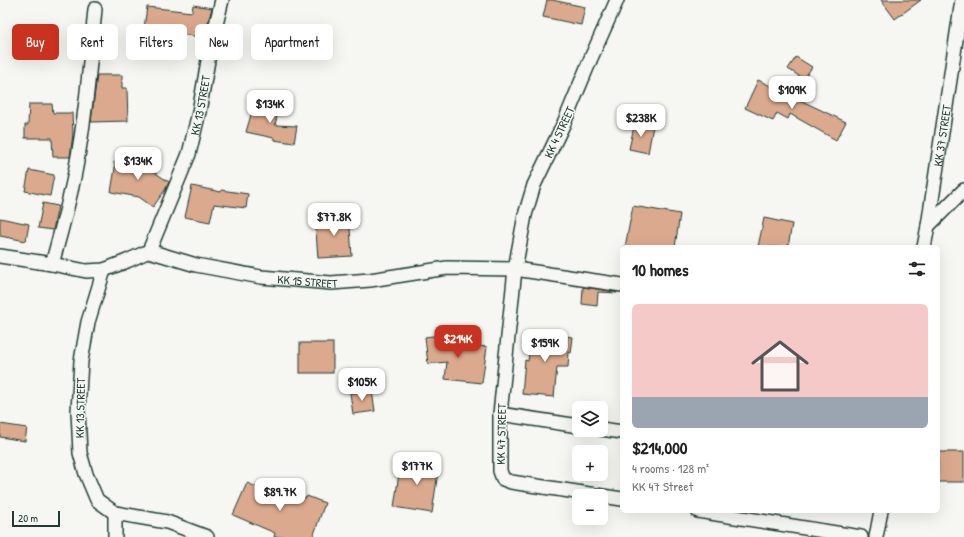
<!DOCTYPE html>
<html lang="en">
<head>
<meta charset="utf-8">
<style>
  body { margin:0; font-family:"Patrick Hand",sans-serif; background:#f6f6f6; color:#222; height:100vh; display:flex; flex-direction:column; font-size:15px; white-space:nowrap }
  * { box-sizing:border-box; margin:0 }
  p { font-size:13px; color:#767676 }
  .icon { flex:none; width:22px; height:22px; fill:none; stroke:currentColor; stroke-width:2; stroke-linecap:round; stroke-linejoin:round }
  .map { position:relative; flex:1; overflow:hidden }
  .sheet { position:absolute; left:620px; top:245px; width:320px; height:268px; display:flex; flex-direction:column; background:#fff; border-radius:6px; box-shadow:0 4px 16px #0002 }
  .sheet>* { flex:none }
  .guide { position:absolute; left:12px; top:24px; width:380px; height:36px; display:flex; gap:8px }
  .tools { position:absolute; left:572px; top:401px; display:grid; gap:8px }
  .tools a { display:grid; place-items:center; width:36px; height:36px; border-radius:6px; background:#fff; box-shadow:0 4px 16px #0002; font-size:20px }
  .scale { position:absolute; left:12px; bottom:10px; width:48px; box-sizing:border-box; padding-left:4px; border:2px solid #1f3d34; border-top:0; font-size:11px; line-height:14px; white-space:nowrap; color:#1f3d34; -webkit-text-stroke:3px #f6f6f2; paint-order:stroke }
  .price { position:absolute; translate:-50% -34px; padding:0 9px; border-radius:8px; background:#fff; color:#222; font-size:13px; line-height:26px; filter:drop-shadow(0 1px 2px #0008) }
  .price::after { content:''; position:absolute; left:50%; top:24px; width:12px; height:9px; margin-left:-6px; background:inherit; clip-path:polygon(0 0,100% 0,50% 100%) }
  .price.active { background:#c8321e; color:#fff }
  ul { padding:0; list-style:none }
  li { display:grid; align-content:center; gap:8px; height:212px; padding:0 12px }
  li span { display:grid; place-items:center; height:124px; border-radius:6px; color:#555 }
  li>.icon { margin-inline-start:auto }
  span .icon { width:72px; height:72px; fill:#fffc; stroke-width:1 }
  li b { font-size:17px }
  h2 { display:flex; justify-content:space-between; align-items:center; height:48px; padding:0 12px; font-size:17px }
  .pill { padding:0 14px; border-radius:6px; background:#fff; box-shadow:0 4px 16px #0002; font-size:14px; line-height:36px }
  .pill.active { background:#c8321e; color:#fff }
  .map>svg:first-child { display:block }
  .building { fill:#dba98d; stroke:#1f3d34 }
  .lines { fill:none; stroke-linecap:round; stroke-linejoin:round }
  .street-casing { stroke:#1f3d34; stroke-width:16 }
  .street { stroke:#f6f6f2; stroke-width:13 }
  .labels { text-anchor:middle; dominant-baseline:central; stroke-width:3; stroke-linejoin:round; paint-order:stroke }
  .street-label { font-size:12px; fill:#1f3d34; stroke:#f6f6f2 }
</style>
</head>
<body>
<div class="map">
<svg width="964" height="537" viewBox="0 0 964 537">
  <rect width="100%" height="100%" fill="#f6f6f2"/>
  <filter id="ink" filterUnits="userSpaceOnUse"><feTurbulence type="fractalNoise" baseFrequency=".025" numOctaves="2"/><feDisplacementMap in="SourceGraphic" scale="8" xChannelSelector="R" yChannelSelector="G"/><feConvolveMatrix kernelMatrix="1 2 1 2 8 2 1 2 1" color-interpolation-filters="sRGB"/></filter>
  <g filter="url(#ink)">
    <g class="building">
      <polygon points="547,0 552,0 585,7 581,25 543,17"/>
      <polygon points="881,0 921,0 895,19"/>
      <polygon points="193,5 212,8 204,38 144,28 147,7 192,12"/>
      <polygon points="796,57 812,67 804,79 788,69"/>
      <polygon points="97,75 122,75 122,88 127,88 128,121 91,122"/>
      <polygon points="758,80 846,122 836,140 790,114 788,119 777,113 773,121 745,108"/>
      <polygon points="255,101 279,108 275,125 297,126 294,143 274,140 274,138 246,132"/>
      <polygon points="29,104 52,104 53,113 72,113 73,134 70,157 53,157 52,138 25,138 25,125 28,125"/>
      <polygon points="635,122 653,126 648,153 629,149"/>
      <polygon points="132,160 133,162 148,162 148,168 169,182 165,190 153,207 139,197 111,192 115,168 114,162"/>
      <polygon points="29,170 54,175 50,196 25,191"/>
      <polygon points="192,186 221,192 221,190 248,194 246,208 214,204 210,222 185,217"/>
      <polygon points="43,203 58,206 53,230 38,228"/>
      <polygon points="633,206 680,214 675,247 625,247"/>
      <polygon points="349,215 352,256 318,258 315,218"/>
      <polygon points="0,218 29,224 26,241 0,236"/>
      <polygon points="764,218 792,224 788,247 758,247"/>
      <polygon points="583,287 617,292 617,293 598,292 597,306 582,304"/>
      <polygon points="532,331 552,334 552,335 573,337 571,353 569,352 568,367 557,367 554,397 522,394 525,360 528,361"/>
      <polygon points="440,335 440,341 487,347 482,383 445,379 447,362 428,364 425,337"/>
      <rect x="300" y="343" width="33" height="30"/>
      <polygon points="372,391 375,411 353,414 350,393"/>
      <polygon points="0,424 27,428 25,441 0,437"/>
      <rect x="938" y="452" width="26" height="30"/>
      <polygon points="401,460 439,465 432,513 394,507"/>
      <polygon points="247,483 285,499 286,493 306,498 307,496 325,503 313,537 274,537 275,533 233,515"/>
    </g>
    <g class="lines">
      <defs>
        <g id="street">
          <polyline points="617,0 591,58 564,123 534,185 525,215 515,269 500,414 500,471 503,479 511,482 622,499"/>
          <polyline points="928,226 964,190"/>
          <path id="s1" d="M924 247 928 226 962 0"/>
          <path id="s2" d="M149 251 189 154 199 112 210 49 222 0"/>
          <path id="s3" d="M0 256 52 264 86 271 104 270 127 261 149 251 196 265 261 277 331 283 370 280 447 268 515 269 622 285"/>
          <path d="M52 264C61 232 70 200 76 167 86 115 90 62 95 9"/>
          <polyline points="104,270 88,322 81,361 78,411 80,453 86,474 97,500 115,513 115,537"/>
          <polyline points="500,414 579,426"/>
          <polyline points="601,429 622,432"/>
          <polyline points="698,511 861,537"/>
          <polyline points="115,513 167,522 207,537"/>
          <polyline points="876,537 881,511"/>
        </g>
      </defs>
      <use href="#street" class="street-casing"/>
      <use href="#street" class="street"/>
    </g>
  </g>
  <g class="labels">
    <g class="street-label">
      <text stroke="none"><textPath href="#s2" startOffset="155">KK 13 STREET</textPath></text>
      <text transform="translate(559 132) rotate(-65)">KK 4 STREET</text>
      <text stroke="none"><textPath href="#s1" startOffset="113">KK 37 STREET</textPath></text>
      <text stroke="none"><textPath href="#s3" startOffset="316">KK 15 STREET</textPath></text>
      <text transform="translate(80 408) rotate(-89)">KK 13 STREET</text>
      <text transform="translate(501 434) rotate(-89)">KK 47 STREET</text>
    </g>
  </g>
</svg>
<div class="tools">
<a><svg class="icon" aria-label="layers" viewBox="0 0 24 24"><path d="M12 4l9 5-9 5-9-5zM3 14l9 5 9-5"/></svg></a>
<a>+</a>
<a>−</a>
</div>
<div class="scale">20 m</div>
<b class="price" style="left:792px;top:110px">$109K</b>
<b class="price" style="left:270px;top:124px">$134K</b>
<b class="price" style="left:641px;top:138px">$238K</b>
<b class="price" style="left:138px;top:181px">$134K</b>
<b class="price" style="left:334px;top:237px">$77.8K</b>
<b class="price active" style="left:458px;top:359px">$214K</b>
<b class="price" style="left:545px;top:363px">$159K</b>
<b class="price" style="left:362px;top:402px">$105K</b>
<b class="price" style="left:417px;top:486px">$177K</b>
<b class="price" style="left:280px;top:512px">$89.7K</b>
<div class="guide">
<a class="pill active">Buy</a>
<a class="pill">Rent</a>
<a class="pill">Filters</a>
<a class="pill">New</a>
<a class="pill">Apartment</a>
</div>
<section class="sheet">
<h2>10 homes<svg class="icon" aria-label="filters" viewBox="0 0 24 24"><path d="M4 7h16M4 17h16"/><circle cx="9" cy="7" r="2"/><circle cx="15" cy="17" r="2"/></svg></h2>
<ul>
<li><span style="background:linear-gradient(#f6c9c9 75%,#9aa5b1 0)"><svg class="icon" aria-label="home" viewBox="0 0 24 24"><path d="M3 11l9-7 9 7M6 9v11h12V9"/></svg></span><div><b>$214,000</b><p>4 rooms · 128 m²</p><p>KK 47 Street</p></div></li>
</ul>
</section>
</div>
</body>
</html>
